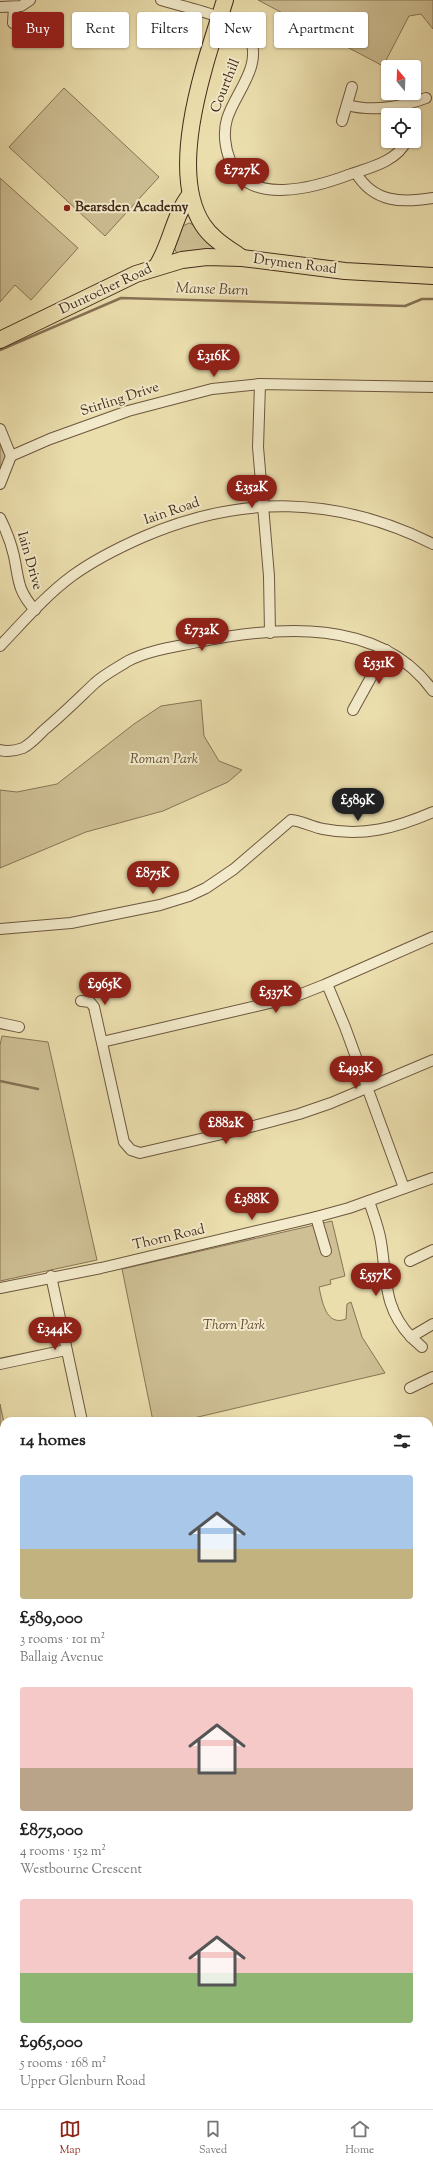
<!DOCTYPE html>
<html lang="en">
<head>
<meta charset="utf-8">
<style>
  body { margin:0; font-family:"Sorts Mill Goudy",serif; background:#f6f6f6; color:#222; height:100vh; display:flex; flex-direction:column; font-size:15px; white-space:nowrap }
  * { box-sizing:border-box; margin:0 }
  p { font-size:13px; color:#767676 }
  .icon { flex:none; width:22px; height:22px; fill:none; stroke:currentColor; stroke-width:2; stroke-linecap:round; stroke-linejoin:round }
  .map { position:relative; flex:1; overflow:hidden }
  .details { position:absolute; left:0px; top:1417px; width:433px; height:692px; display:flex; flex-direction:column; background:#fff; border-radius:12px 12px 0 0; box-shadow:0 1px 3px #0004 }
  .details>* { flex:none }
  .hud { position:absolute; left:12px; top:12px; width:409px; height:36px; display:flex; gap:8px }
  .needle { width:26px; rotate:341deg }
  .tools { position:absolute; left:381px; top:60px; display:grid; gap:8px }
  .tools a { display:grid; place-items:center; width:40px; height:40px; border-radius:4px; background:#fff; box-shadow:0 1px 3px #0004; font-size:20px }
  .price { position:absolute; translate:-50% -34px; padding:0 9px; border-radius:14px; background:#8f2418; color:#fff; font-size:13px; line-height:26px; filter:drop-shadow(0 1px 2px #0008) }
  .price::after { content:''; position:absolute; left:50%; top:24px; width:12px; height:9px; margin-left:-6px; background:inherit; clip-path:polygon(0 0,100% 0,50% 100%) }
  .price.selected { background:#222; color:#fff }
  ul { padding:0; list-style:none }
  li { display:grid; align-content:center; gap:8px; height:212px; padding:0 20px }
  li span { display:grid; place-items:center; height:124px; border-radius:4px; color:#555 }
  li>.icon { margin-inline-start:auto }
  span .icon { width:72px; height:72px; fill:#fffc; stroke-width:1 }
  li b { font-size:17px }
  h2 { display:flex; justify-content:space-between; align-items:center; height:48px; padding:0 20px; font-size:17px }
  .tag { padding:0 14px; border-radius:4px; background:#fff; box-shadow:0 1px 3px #0004; font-size:14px; line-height:36px }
  .tag.selected { background:#8f2418; color:#fff }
  .tab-bar { display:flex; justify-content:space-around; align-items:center; height:56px; border-top:1px solid #e0e0e0; background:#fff; font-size:11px; color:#767676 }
  .tab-bar a { display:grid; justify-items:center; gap:2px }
  .tab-bar .selected { color:#8f2418 }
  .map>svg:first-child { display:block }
  .green { fill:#cebf94; stroke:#887456 }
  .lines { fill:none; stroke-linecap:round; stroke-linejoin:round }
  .stream { stroke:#867154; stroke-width:2.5 }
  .minor-casing { stroke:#6d573e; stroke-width:12 }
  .tertiary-casing { stroke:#6d573e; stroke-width:14 }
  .primary-casing { stroke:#432a19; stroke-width:18 }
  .minor { stroke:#f2eaca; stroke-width:10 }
  .tertiary { stroke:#f2eaca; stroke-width:12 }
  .primary { stroke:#ebdead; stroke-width:16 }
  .poi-dot { fill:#8f2418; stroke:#f2eaca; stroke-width:1.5 }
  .labels { text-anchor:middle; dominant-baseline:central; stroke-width:4; stroke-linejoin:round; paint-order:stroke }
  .street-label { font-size:14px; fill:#432a19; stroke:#f2eaca }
  .poi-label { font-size:14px; font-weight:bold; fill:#432a19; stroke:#f2eaca; text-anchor:start }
  .park-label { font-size:14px; font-style:italic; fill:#5f4832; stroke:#f2eaca }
  .water-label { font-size:15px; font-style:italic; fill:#5f4832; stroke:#f2eaca }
</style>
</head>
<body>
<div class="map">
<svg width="433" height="2109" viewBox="0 0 433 2109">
  <rect width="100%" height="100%" fill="#ebdead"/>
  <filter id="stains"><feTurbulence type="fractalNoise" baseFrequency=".005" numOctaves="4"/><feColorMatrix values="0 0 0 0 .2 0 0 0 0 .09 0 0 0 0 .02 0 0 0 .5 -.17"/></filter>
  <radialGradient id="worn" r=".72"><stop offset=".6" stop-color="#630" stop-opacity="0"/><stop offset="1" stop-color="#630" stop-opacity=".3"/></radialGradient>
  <g class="green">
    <polygon points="258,0 433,0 433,29 421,14 409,16 383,66"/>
    <polygon points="64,88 159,177 105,236 9,147"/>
    <polygon points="0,178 78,248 31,300 15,285 0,302"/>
    <polygon points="189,223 194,225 219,250 177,254 174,247 181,227"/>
    <polygon points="0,439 7,458 0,476"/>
    <polygon points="201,700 204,736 219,761 242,770 228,782 163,811 86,832 0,868 0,790 17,792 57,784 134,724 161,706"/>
    <polygon points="2,1036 48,1042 97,1260 0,1281 0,1045"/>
    <path d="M332 1221 345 1276 330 1280 331 1284 319 1287C322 1301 326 1327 346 1319L347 1304 351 1302 362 1337 385 1373 181 1421H153L122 1269Z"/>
    <polygon points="0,1404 4,1423 3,1457 0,1459"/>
    <polygon points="0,1509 4,1509 4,1663 0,1662"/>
    <polygon points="429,1556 433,1556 433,1672 429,1680"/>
    <polygon points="0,1703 4,1704 4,1737 0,1737"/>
    <polygon points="429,1822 433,1828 433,2109 414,2109 413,2105 429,2105"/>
    <polygon points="21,2105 319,2105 322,2109 14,2109"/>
  </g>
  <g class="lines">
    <g class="stream">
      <polyline points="0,350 121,298 405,306 422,299 433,299"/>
      <polyline points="0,1081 38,1089"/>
    </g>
    <defs>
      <g id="minor">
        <path d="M161 0C183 7 238 17 249 37 264 65 234 94 227 119 223 132 225 148 230 160 247 208 317 187 351 174 369 168 398 161 406 141"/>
        <polyline points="0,7 21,6 30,0"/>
        <polyline points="13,23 14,7"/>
        <path d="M347 105C372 112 402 107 426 98"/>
        <polyline points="342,121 352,87"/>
        <path d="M356 173C374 203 402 203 433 198"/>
        <polyline points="260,384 258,447 269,576 270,633"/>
        <polyline points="0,429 11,456 0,484"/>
        <polyline points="11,456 50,439 128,411 212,389 260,384 433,387"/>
        <path d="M0 518C6 530 11 543 14 556 19 580 17 590 35 610"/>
        <path d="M0 646C23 622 45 596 72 576 94 560 118 548 143 537 242 494 337 496 433 544"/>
        <polyline points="353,710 386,650"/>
        <path d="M0 750C8 752 15 751 23 748 31 744 38 736 44 730 62 715 78 699 95 683 105 674 117 668 128 661 149 650 175 647 198 642 277 626 380 617 433 691"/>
        <path d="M0 929 71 923 160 905 189 896 206 888 234 869 291 820C302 821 312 827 323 829 363 837 396 828 433 812"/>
        <polyline points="327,984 345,1027 404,1188"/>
        <polyline points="81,1001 90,1002 94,1007 124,1142 131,1150 140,1153 235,1131 299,1114 331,1103 433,1060"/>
        <polyline points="0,1023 19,1027"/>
        <polyline points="102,1042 291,998 324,985 433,937"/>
        <path d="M369 1201C373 1214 379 1228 381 1242 387 1279 383 1307 411 1337L433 1324"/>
        <polyline points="316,1217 326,1251"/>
        <polyline points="410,1261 433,1250"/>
        <polyline points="51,1276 82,1421"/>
        <polyline points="0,1288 101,1268 316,1217 349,1208 433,1178"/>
        <polyline points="411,1337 422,1347"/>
        <polyline points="0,1364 66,1350"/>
        <polyline points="410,1388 433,1377"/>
        <polyline points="0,1464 4,1464"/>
        <polyline points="429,1481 433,1482"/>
        <polyline points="429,1646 433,1642"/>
        <polyline points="0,1786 4,1787"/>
        <polyline points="0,1884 4,1864"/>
        <polyline points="429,1908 433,1913"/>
        <polyline points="0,1920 4,1920"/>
        <polyline points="0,2003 4,2001"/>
        <polyline points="0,2076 4,2074"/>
      </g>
      <g id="tertiary">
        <polyline points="0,2101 4,2099"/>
        <polyline points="403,2105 405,2109"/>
      </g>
      <g id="primary">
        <path d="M225 0C207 58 166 169 203 225 212 239 228 248 242 258"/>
        <path d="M157 266C171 244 174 215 190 195"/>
        <polyline points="0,340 136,274 182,260 207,257 242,258 345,271 433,276"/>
      </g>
    </defs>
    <use href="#minor" class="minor-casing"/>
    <use href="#tertiary" class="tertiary-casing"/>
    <use href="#primary" class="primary-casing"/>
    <use href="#minor" class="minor"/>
    <use href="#tertiary" class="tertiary"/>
    <use href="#primary" class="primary"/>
  </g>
  <circle class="poi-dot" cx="67" cy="208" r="4"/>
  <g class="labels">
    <g class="street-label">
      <text transform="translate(226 86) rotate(-68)">Courthill</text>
      <text transform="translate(295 265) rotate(7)">Drymen Road</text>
      <text transform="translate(106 290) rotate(-25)">Duntocher Road</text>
      <text transform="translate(120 400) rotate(-18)">Stirling Drive</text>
      <text transform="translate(172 512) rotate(-19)">Iain Road</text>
      <text transform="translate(29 561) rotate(74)">Iain Drive</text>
      <text transform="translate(169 1238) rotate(-13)">Thorn Road</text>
    </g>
    <g class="poi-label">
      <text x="75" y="208">Bearsden Academy</text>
    </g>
    <g class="park-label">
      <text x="164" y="760">Roman Park</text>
      <text x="234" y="1326">Thorn Park</text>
    </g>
    <g class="water-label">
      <text transform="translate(212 290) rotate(2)">Manse Burn</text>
    </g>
  </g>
  <rect width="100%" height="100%" filter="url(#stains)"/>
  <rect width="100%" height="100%" fill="url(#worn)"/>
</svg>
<div class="tools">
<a><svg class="needle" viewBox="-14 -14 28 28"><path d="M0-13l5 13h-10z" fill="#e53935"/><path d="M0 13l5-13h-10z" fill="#767676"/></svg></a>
<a><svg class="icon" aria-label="locate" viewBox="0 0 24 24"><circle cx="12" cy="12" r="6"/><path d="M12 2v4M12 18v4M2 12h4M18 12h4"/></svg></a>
</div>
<b class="price" style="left:242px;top:192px">£727K</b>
<b class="price" style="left:214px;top:378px">£316K</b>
<b class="price" style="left:252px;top:509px">£352K</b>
<b class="price" style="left:202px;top:652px">£732K</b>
<b class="price" style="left:379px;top:685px">£531K</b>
<b class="price selected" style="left:358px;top:822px">£589K</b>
<b class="price" style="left:153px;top:895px">£875K</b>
<b class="price" style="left:105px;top:1006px">£965K</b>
<b class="price" style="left:276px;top:1014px">£537K</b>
<b class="price" style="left:356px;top:1090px">£493K</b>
<b class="price" style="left:226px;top:1145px">£882K</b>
<b class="price" style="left:252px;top:1221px">£388K</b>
<b class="price" style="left:376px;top:1297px">£557K</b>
<b class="price" style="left:55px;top:1351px">£344K</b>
<div class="hud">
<a class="tag selected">Buy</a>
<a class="tag">Rent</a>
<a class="tag">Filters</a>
<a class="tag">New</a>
<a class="tag">Apartment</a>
</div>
<section class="details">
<h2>14 homes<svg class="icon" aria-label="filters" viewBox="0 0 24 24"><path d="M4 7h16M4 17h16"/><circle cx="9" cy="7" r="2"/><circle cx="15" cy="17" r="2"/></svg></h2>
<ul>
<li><span style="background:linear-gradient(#a9c7e8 60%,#c2b280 0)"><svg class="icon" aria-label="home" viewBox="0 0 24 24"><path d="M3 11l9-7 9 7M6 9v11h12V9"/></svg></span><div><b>£589,000</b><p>3 rooms · 101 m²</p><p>Ballaig Avenue</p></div></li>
<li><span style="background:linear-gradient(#f6c9c9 65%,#b9a48a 0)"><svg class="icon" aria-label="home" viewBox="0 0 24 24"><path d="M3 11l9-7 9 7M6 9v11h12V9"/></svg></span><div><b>£875,000</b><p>4 rooms · 152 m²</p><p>Westbourne Crescent</p></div></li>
<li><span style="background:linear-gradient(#f6c9c9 60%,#8fb573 0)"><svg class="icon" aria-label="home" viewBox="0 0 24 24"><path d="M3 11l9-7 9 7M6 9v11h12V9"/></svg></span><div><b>£965,000</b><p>5 rooms · 168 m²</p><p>Upper Glenburn Road</p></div></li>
</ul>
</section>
</div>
<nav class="tab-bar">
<a class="selected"><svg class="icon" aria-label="map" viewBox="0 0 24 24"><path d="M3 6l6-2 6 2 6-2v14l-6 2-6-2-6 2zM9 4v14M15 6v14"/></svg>Map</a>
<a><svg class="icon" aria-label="saved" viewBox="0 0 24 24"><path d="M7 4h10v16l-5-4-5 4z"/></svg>Saved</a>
<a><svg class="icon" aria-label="home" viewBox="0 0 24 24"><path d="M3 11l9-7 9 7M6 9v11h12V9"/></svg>Home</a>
</nav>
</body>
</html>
